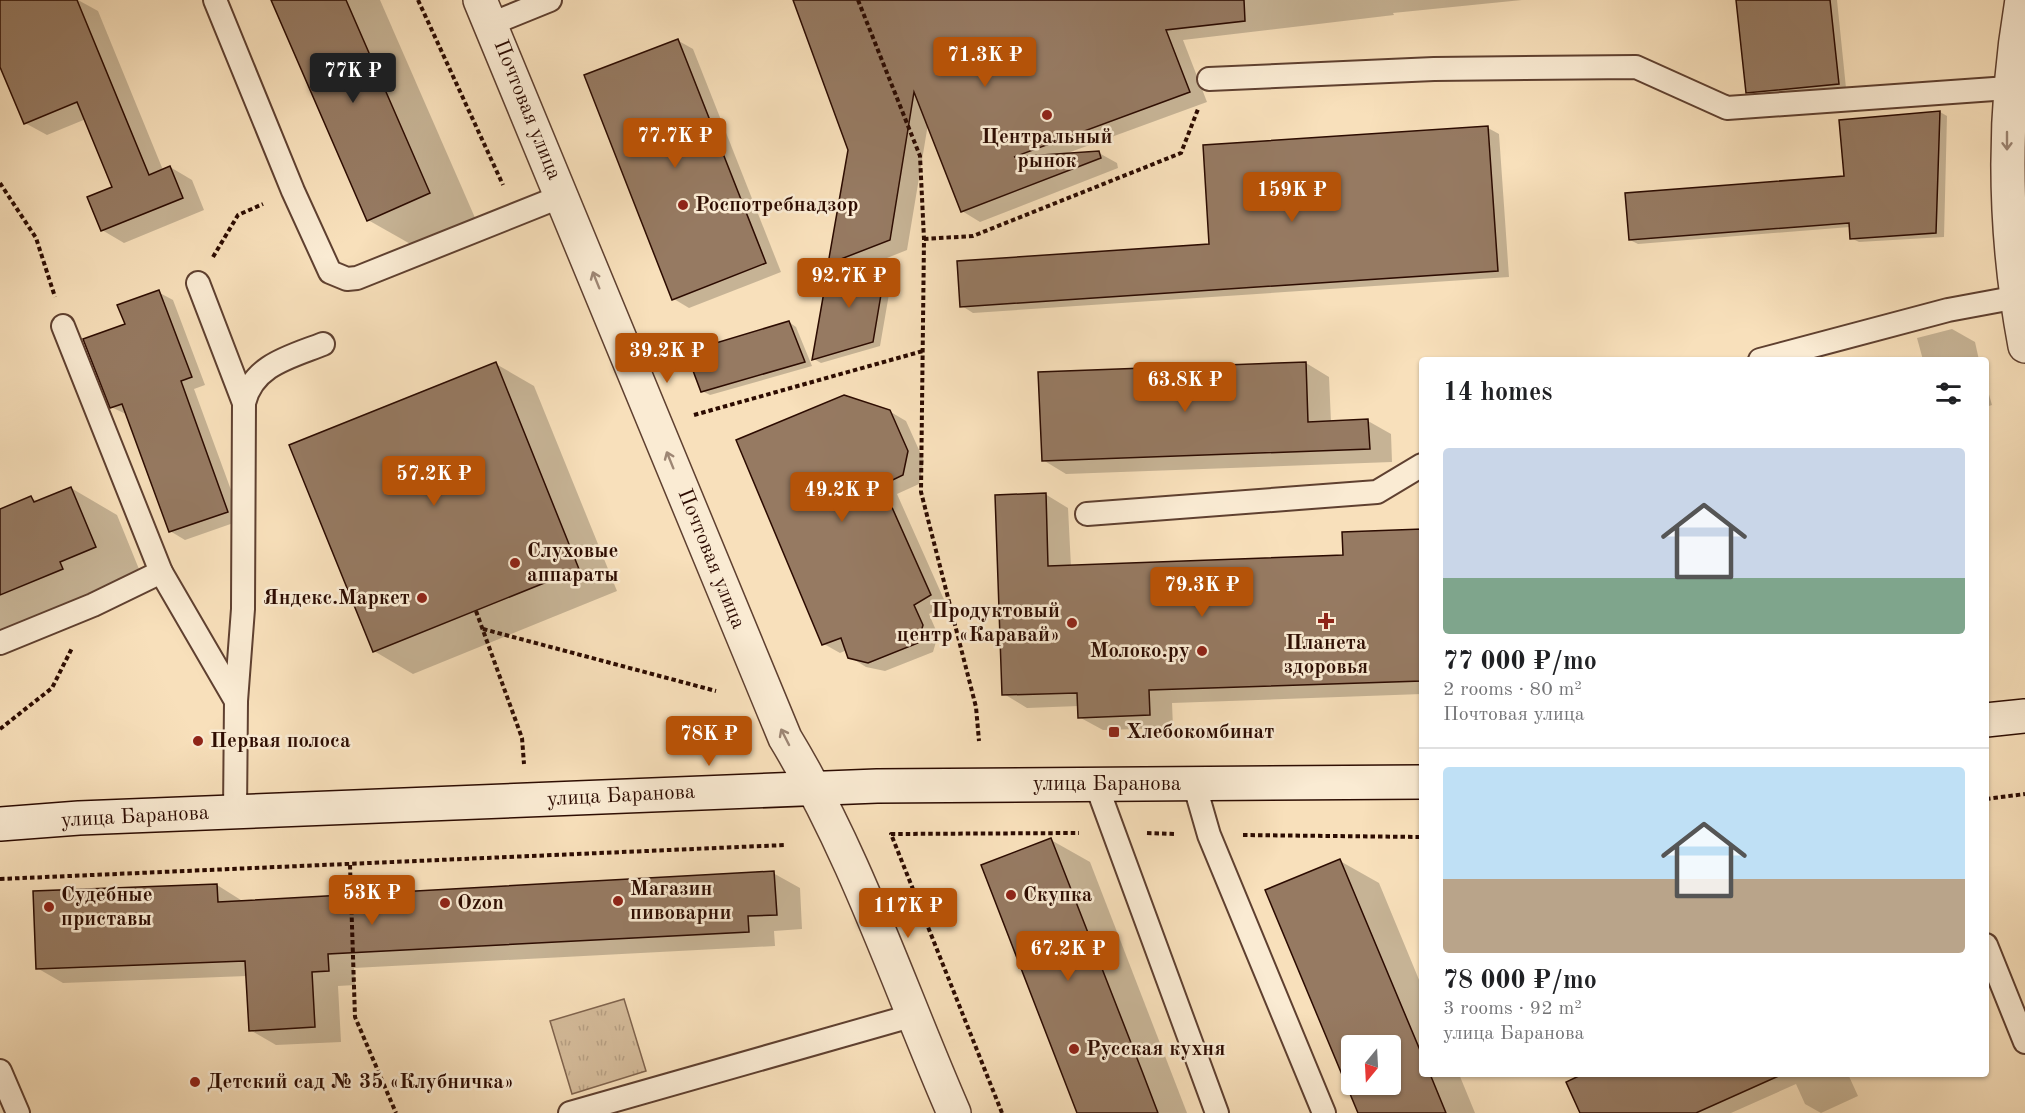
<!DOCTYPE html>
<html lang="en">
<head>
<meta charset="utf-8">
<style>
  body { margin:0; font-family:"Old Standard TT",serif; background:#f2f2f2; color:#202124; height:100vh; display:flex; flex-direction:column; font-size:22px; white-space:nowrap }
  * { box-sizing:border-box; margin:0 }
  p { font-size:20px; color:#757577 }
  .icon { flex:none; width:33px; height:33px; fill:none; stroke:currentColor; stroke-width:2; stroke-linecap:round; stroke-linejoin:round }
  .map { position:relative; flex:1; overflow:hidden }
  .details { position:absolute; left:1419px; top:357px; width:570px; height:720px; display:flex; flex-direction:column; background:#fff; border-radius:6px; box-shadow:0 2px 4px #0004 }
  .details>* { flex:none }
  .needle { width:39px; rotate:198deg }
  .buttons { position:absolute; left:1341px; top:1035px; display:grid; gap:12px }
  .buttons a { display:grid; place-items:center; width:60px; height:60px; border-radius:6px; background:#fff; box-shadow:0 2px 4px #0004; font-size:30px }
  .price { position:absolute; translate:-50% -51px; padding:0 14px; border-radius:6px; background:#b45309; color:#fff; font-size:20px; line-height:39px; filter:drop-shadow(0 2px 3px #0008) }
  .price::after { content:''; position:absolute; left:50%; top:36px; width:18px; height:14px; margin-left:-9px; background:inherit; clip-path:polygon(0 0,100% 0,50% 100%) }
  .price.selected { background:#222; color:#fff }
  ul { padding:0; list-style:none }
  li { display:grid; align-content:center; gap:12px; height:318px; padding:0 24px }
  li+li { border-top:2px solid #e0e0e0 }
  li span { display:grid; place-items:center; height:186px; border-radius:6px; color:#555 }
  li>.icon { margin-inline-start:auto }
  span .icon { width:108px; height:108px; fill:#fffc; stroke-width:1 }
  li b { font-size:26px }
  h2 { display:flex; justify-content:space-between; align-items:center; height:72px; padding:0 24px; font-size:26px }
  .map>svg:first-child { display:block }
  .park { fill:url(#park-tufts); stroke:#80644e; stroke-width:1.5 }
  .shadow { fill:#0003; fill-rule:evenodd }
  .building { fill:#967a62; stroke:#2c0b01; stroke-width:1.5; fill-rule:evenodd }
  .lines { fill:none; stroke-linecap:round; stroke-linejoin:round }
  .lane-casing { stroke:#5f4030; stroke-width:26 }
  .street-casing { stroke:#5f4030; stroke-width:36 }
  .secondary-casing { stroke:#2c0b01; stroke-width:36 }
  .path { stroke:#2c0b01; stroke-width:4; stroke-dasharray:4.5 3; stroke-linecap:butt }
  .lane { stroke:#faebd3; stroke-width:22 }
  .street { stroke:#faebd3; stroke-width:33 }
  .secondary { stroke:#faebd3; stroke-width:33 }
  .oneway { stroke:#9d8674 }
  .poi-dot { fill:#8f2418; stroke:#faebd3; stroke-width:2 }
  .labels { text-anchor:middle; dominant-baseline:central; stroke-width:5; stroke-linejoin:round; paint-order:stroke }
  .street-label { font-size:21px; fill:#2c0b01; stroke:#faebd3 }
  .poi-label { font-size:21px; font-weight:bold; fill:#2c0b01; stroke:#faebd3; text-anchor:start }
</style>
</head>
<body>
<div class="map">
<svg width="2025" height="1113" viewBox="0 0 2025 1113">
  <defs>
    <pattern id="park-tufts" width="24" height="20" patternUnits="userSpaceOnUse" patternTransform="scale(1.5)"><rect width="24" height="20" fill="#d5bc9b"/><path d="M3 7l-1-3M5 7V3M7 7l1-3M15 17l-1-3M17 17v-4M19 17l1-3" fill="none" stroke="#b7a084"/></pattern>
  </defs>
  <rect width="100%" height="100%" fill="#f8e0bb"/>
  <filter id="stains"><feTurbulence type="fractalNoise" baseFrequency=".00333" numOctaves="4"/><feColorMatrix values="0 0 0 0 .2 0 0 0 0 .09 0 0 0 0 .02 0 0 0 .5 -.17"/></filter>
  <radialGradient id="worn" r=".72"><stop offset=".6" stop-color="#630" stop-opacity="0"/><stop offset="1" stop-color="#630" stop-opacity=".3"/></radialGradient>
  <polygon class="park" points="624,999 646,1071 572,1094 550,1021"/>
  <g class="shadow">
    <polygon points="0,0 78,0 98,11 163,170 170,167 192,180 204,210 124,243 102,230 114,188 86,119 47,135 25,123 0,63"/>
    <polygon points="272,0 380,0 476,220 414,246 368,220"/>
    <polygon points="794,0 1522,0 1393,13 1394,15 1183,40 1207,102 1065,154 1099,153 1117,163 1118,168 980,222 962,211 928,124 907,250 862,268 885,267 893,271 880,346 821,363 814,359 842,270 830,263 849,149"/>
    <polygon points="1738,0 1837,0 1846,88 1755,97 1747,92"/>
    <polygon points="677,40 693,49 781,272 689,308 674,299"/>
    <polygon points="1940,112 1947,116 1944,237 1859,242 1851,238 1850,227 1638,244 1630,240 1846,177"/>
    <polygon points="1488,128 1499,134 1509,277 973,313 962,306 1211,246"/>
    <polygon points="158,292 173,300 205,385 194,389 242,520 185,540 170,531 128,415 111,407 127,324"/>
    <polygon points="789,322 796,327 812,366 710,395 702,391"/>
    <polygon points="1952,329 1975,342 1979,360 1923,360 1917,338"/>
    <polygon points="1306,363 1329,377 1331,422 1368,421 1391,434 1392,462 1066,474 1043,460"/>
    <polygon points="496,364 534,386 617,591 413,674 374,651"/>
    <polygon points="1986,384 1992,405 1986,407"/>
    <polygon points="889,411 906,421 924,461 919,484 897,494 946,604 929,614 938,635 933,652 885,671 866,667 850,657 847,650 840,653 824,644"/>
    <polygon points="71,488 117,515 141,574 0,632 0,511 31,498 39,502"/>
    <polygon points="1045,494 1068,508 1071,567 1345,557 1422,531 1422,694 1172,703 1173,728 1103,730 1079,717 1079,706 1027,708 1004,694"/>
    <polygon points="1051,840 1090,862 1187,1113 1079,1113"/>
    <path d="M1340 861 1379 883 1422 987V1074H1459L1475 1113H1360L1267 891ZM1352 1046H1390V1084H1352Z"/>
    <polygon points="773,873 800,888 802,929 774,931 775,946 354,968 355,985 338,986 341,1042 276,1045 250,1030 247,976 63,983 37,968 34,892 217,885 244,902"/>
    <polygon points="1587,1074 1848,1074 1858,1096 1821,1113 1805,1104 1796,1084 1731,1113 1581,1113"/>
  </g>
  <g class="building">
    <polygon points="0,0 77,0 149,175 170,166 183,198 101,231 87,197 112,187 77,102 24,124 0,67"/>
    <polygon points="271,0 346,0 430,193 367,221"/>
    <polygon points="793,0 1244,0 1245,21 1166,30 1190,92 1014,157 1099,151 1101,158 961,212 914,92 890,240 828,264 848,150"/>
    <polygon points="1736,0 1830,0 1839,84 1746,93"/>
    <polygon points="678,39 766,263 672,300 584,75"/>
    <polygon points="1940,111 1936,233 1850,239 1849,223 1629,240 1625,193 1844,176 1839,120"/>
    <polygon points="1488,126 1498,271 960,307 957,261 1209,244 1203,145"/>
    <polygon points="886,265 873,342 812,360 828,269"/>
    <polygon points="159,290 192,377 181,381 228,512 169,532 122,404 110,408 83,339 125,324 117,305"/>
    <polygon points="789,321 805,362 701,392 686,352"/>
    <polygon points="496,362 579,569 373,652 289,445"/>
    <polygon points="1306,362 1308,422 1368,419 1370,449 1042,461 1038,372"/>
    <polygon points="844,395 890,410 908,451 903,475 882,485 931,595 914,605 923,625 918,643 868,663 848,658 841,638 822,645 736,440"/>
    <polygon points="71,487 96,547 60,562 63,569 0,595 0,509 31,496 34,502"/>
    <polygon points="1046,493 1048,566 1343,555 1342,532 1422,529 1422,681 1149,690 1150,715 1078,718 1077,693 1002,695 995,495"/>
    <polygon points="1051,838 1142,1071 1158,1113 1077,1113 981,865"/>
    <path d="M1340 859 1422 1055V1074H1430L1446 1113H1358L1265 890ZM1352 1046H1390V1084H1352Z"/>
    <polygon points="774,871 777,915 748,916 749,932 328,954 329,971 312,972 315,1027 249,1031 245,961 36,969 33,891 217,884 218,902"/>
    <polygon points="1583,1074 1783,1074 1696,1113 1580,1113 1566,1082"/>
  </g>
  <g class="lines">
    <defs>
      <g id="lane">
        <polyline points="215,0 293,191 330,272 347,279 357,278 562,196"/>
        <polyline points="491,24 550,0"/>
        <polyline points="1209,79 1434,69 1636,67 1727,108 2008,88"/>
        <polyline points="198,283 244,403"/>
        <polyline points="63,326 161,572"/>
        <polyline points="1760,360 1948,310 2018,297"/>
        <polyline points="1087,514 1377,492 1422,465"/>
        <polyline points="0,643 93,605 161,572 236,701"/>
        <polyline points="1194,783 1209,835 1324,1113"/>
        <polyline points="1096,784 1217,1113"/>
        <path d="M235 812 236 701 243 609 244 403C253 365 290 357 323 344"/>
        <polyline points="1986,945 2025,1042"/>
        <polyline points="0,1071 18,1113"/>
        <polyline points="570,1113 911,1016"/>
      </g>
      <g id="street">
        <path d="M480 0 785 738C856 855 899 987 954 1113"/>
        <path d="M2022 0C2002 117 2003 229 2025 346"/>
      </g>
      <g id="secondary">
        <polyline points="1986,720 2025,716"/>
        <polyline points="0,824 79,818 877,786 1422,782"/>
      </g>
    </defs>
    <use href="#lane" class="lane-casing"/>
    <use href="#street" class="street-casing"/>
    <use href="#secondary" class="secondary-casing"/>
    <g class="path">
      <polyline points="418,0 503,185"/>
      <polyline points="858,0 920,156 924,239 921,492 976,707 979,741"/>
      <polyline points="0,183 36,238 55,297"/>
      <polyline points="924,239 973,236 1181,153 1198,109"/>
      <polyline points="213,257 238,215 263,204"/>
      <polyline points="694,415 923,351"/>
      <polyline points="476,611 522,738 524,764"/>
      <polyline points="483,629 716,691"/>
      <polyline points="0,729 52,688 72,648"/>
      <polyline points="1986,799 2025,794"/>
      <polyline points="1147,833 1175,834"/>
      <polyline points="1243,835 1422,837"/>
      <polyline points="350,865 355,1017 396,1113"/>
      <polyline points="0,879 785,845"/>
      <polyline points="1002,1113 891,834 1079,833"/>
    </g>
    <use href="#lane" class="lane"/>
    <use href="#street" class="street"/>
    <use href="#secondary" class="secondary"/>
  </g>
  <defs><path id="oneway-shaft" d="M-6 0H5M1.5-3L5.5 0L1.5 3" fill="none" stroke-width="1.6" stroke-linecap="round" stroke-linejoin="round" transform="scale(1.5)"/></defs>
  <g class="oneway">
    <use href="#oneway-shaft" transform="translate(2007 141) rotate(90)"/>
    <use href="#oneway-shaft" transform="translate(596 280) rotate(-112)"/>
    <use href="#oneway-shaft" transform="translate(670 460) rotate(-112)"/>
    <use href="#oneway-shaft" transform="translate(785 737) rotate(-117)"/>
  </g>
  <g class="poi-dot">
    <circle cx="1047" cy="115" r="6"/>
    <circle cx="683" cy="205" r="6"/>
    <circle cx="515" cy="563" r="6"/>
    <circle cx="422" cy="598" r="6"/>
    <path d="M1323 612h6v6h6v6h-6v6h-6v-6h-6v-6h6z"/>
    <circle cx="1072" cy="623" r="6"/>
    <circle cx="1202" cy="651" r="6"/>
    <rect x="1108" y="726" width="12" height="12" rx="3"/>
    <circle cx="198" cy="741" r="6"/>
    <circle cx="1011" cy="895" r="6"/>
    <circle cx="618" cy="901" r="6"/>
    <circle cx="445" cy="903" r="6"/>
    <circle cx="49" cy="907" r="6"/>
    <circle cx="1074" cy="1049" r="6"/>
    <circle cx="195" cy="1082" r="6"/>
  </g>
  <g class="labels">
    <g class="street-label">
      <text transform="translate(527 110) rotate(68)">Почтовая улица</text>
      <text transform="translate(711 559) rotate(68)">Почтовая улица</text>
      <text x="1107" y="784">улица Баранова</text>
      <text transform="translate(621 796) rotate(-3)">улица Баранова</text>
      <text transform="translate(135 817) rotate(-3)">улица Баранова</text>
    </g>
    <g class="poi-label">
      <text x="1047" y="137" text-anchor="middle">Центральный<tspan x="1047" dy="24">рынок</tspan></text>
      <text x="695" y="205">Роспотребнадзор</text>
      <text x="527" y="551">Слуховые<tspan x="527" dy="24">аппараты</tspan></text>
      <text x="410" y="598" text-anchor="end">Яндекс.Маркет</text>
      <text x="1060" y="611" text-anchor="end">Продуктовый<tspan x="1060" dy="24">центр «Каравай»</tspan></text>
      <text x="1326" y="643" text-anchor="middle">Планета<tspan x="1326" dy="24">здоровья</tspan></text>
      <text x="1190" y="651" text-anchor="end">Молоко.ру</text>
      <text x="1126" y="732">Хлебокомбинат</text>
      <text x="210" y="741">Первая полоса</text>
      <text x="630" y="889">Магазин<tspan x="630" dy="24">пивоварни</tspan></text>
      <text x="61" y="895">Судебные<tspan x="61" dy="24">приставы</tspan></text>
      <text x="1023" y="895">Скупка</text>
      <text x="457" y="903">Ozon</text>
      <text x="1086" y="1049">Русская кухня</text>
      <text x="207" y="1082">Детский сад № 35 «Клубничка»</text>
    </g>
  </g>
  <rect width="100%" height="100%" filter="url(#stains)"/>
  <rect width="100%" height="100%" fill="url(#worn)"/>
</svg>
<div class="buttons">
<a><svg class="needle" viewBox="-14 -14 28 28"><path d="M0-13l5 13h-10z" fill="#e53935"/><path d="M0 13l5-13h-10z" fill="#757577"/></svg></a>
</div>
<b class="price" style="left:985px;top:88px">71.3K ₽</b>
<b class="price selected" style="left:353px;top:104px">77K ₽</b>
<b class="price" style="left:675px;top:169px">77.7K ₽</b>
<b class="price" style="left:1292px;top:223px">159K ₽</b>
<b class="price" style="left:849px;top:309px">92.7K ₽</b>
<b class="price" style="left:667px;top:384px">39.2K ₽</b>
<b class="price" style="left:1185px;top:413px">63.8K ₽</b>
<b class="price" style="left:434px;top:507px">57.2K ₽</b>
<b class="price" style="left:842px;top:523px">49.2K ₽</b>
<b class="price" style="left:1202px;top:618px">79.3K ₽</b>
<b class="price" style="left:709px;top:767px">78K ₽</b>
<b class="price" style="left:372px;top:926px">53K ₽</b>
<b class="price" style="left:908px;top:939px">117K ₽</b>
<b class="price" style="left:1068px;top:982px">67.2K ₽</b>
<section class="details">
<h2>14 homes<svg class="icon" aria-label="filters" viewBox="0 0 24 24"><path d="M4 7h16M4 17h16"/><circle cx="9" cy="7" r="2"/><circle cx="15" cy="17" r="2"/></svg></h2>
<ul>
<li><span style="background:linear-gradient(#c9d6e8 70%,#7fa58c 0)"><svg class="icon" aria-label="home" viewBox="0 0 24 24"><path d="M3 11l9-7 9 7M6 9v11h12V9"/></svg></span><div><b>77 000 ₽/mo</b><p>2 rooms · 80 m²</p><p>Почтовая улица</p></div></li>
<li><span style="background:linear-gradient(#bfe0f5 60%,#b9a48a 0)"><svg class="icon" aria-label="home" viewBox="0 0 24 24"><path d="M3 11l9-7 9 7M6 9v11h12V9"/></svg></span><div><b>78 000 ₽/mo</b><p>3 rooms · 92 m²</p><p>улица Баранова</p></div></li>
</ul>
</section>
</div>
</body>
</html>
